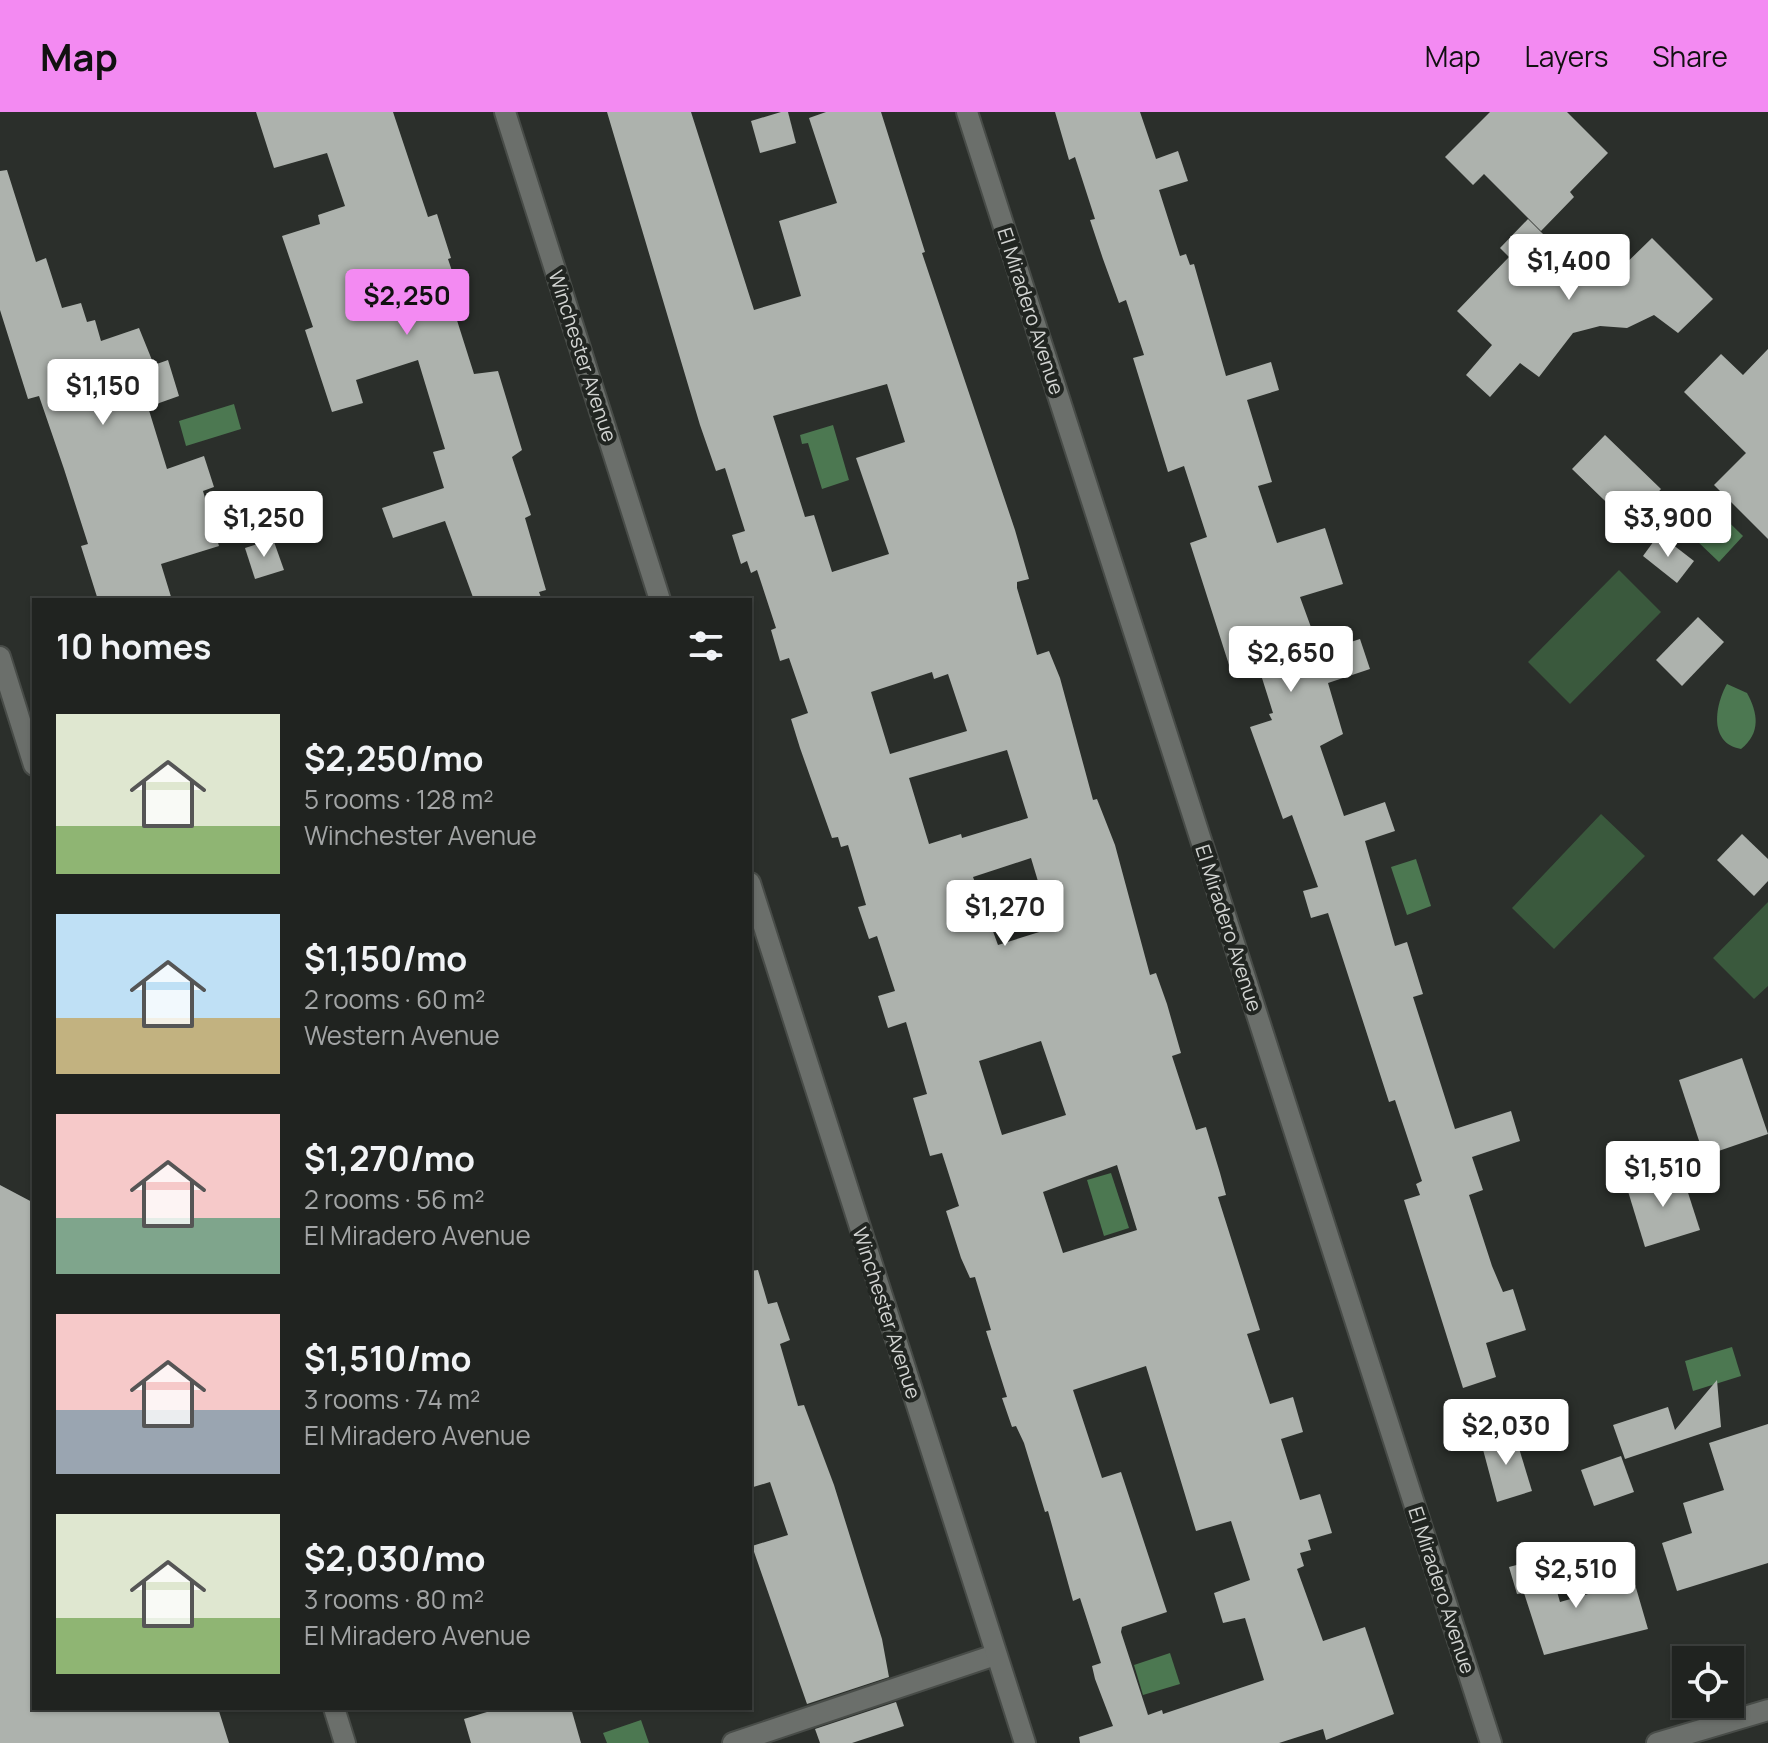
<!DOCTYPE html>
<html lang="en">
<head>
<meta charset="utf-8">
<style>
  body { margin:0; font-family:Manrope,sans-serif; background:#282b29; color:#f1f3f6; height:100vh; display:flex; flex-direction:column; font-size:30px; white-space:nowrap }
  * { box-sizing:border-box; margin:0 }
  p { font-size:26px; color:#a2a4a5 }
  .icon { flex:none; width:44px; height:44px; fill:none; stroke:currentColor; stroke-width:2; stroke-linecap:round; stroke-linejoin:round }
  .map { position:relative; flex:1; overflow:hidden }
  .drawer { position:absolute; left:32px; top:486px; width:720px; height:1112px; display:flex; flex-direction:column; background:#202320; border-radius:0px; box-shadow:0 2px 6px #0004,0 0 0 2px #3d403e }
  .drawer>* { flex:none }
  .tools { position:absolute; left:1672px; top:1534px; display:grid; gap:16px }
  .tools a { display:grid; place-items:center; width:72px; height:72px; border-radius:0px; background:#202320; box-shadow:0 2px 6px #0004,0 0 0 2px #3d403e; font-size:40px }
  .price { position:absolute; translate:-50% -68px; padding:0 18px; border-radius:8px; background:#fff; color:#222; font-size:26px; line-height:52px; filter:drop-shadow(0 2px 4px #0008) }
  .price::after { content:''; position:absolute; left:50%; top:48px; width:24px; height:18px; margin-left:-12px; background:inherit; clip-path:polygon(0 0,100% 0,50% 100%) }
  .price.on { background:#f38af2; color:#111 }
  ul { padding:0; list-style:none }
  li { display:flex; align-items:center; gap:24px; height:200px; padding:0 24px }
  li span { display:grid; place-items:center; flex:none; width:224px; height:160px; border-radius:0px; color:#555 }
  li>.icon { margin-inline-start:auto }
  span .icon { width:96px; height:96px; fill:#fffc; stroke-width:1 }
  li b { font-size:34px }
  h2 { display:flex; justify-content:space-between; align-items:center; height:96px; padding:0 24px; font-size:34px }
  header { display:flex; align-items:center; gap:48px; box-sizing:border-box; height:112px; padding:0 40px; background:#f38af2; color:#111 }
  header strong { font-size:38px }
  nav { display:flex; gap:44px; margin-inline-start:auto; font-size:28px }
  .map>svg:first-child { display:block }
  .green { fill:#3a593d }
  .water { fill:#4c7851 }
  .building { fill:#adb2ad; fill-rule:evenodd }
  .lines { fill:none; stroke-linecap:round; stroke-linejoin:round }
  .service-casing { stroke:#484c48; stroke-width:24 }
  .minor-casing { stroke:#484c48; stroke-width:24 }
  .service { stroke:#6b6f6b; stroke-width:20 }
  .minor { stroke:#6b6f6b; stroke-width:20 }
  .labels { text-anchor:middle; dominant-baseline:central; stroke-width:8; stroke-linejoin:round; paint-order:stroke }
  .street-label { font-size:20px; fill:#d2d4d2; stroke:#212521 }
</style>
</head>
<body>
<header>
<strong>Map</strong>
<nav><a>Map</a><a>Layers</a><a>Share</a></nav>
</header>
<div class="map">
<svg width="1768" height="1631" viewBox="0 0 1768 1631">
  <rect width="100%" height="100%" fill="#2b2f2b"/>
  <g class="green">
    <polygon points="1619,458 1661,500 1570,592 1528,550"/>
    <polygon points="1601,702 1645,744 1554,837 1512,796"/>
    <polygon points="1768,790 1768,874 1754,887 1713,846"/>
  </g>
  <g class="water">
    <polygon points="234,292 241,317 186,334 179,309"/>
    <polygon points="833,313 849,368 822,377 808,331 802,332 800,323"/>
    <polygon points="1697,379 1743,424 1719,450 1672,405"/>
    <path d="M1727 572 1747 581C1758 601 1761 621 1741 637 1707 631 1716 591 1727 572Z"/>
    <polygon points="1416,747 1431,794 1407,803 1391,755"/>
    <polygon points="1111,1061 1129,1116 1104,1124 1087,1068"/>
    <polygon points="1732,1235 1741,1264 1693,1279 1685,1249"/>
    <polygon points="1170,1541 1180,1572 1143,1583 1134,1553"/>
    <polygon points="641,1608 649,1631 607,1631 603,1621"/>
  </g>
  <g class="building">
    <polygon points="256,0 393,0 428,105 437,102 451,146 448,147 465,198 455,202 474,262 498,259 522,338 512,345 531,403 525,406 546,478 539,480 542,488 474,488 445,409 393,426 382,396 444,376 433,340 445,337 418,248 356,268 363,291 332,300 305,218 313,215 282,124 320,112 318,103 345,94 327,41 274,56"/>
    <path d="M607 0H691L754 198 801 184 779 109 837 91 809 6 826 0H881L925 140 922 141 1015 418 1029 467 1017 470V476L1037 543 1049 539 1060 566 1093 688 1097 687 1115 733 1150 863 1156 861 1167 892 1181 941 1172 944 1196 1018 1206 1015 1220 1061 1226 1083 1218 1085 1260 1218 1247 1222 1270 1292 1293 1285 1303 1320 1281 1327 1300 1388 1320 1382 1332 1421 1308 1428 1311 1438 1300 1441 1304 1454 1297 1457 1323 1529 1365 1515 1394 1602 1326 1628 1323 1617 1279 1631H1080L1079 1625 1113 1614 1095 1567 1092 1554 1101 1551 1080 1486 1073 1489 1048 1399 1045 1400 1024 1331 1016 1314 1012 1315 1002 1286 1007 1285 986 1219 991 1218 975 1165 970 1166 961 1146 946 1099 959 1094 942 1041 930 1044 913 986 927 982 906 910 888 916 878 884 895 879 877 824 869 827 858 795 866 793 848 733 841 735 838 725 832 726 800 636 791 607 808 601 789 546 780 549 771 518 776 516 757 458 751 461 747 449 741 452 732 423 745 419 725 356 716 359 700 313ZM887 272 905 330 856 346 889 442 832 460 814 403 805 405 773 304ZM932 560 934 567 948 562 967 619 890 642 871 580ZM1007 638 1028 706 962 726 961 722 929 732 909 666ZM1031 746 1052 816 998 833 973 765ZM1041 929 1066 1003 1002 1023 979 949ZM1117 1053 1137 1118 1063 1141 1043 1080ZM1146 1254 1196 1419 1231 1409 1250 1468 1214 1481 1223 1511 1245 1506 1264 1568 1163 1602 1162 1598 1148 1603 1121 1520 1122 1515 1167 1500 1121 1360 1102 1366 1073 1278Z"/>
    <polygon points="781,0 788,0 796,31 760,41 751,9"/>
    <polygon points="1055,0 1140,0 1156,47 1178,39 1188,69 1159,78 1180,144 1186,142 1190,153 1194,152 1226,264 1271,250 1279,278 1247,288 1272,370 1258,374 1277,431 1325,416 1343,472 1300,485 1320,540 1360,527 1370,557 1328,571 1343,622 1320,634 1344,704 1385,690 1395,719 1365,729 1395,834 1407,830 1423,882 1413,885 1455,1017 1511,999 1520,1029 1472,1045 1483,1078 1469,1083 1492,1154 1503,1180 1513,1177 1526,1218 1486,1231 1496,1265 1463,1276 1404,1088 1420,1083 1416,1072 1422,1069 1395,988 1389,990 1328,801 1311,806 1303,779 1318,775 1292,703 1283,707 1250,615 1272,608 1269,602 1273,601 1256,547 1230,556 1190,431 1207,425 1184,354 1168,360 1133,246 1144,243 1126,188 1119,191 1103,147 1090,108 1095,107 1075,45 1069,48"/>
    <polygon points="1490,0 1567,0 1608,41 1570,80 1574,85 1541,119 1484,62 1473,73 1445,45"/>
    <polygon points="7,58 36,150 46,146 62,196 81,191 87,210 95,208 101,229 139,216 154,253 168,248 179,284 148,295 167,357 204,344 214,375 203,379 219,434 161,452 172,488 98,488 81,434 88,432 64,357 39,284 28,287 0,198 0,59"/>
    <polygon points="1528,107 1576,155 1605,148 1611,166 1652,126 1713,187 1678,221 1654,203 1627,216 1600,214 1573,221 1539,265 1520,251 1490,285 1466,263 1492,233 1457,199 1509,145 1500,136"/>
    <polygon points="1768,237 1768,427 1714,373 1746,341 1684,280 1721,242 1743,263"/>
    <polygon points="1605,323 1661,377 1650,389 1654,394 1633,416 1572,357"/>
    <polygon points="1659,422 1694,449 1677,471 1643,444"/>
    <polygon points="273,427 284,458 255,467 245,436"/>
    <polygon points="1698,505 1724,530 1682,574 1656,548"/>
    <polygon points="1742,722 1768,747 1768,769 1754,784 1717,748"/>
    <polygon points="1742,946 1768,1022 1704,1044 1679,968"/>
    <polygon points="1681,1059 1700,1118 1645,1135 1627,1076"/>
    <polygon points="0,1073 34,1091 34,1596 218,1596 229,1631 0,1631"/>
    <polygon points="758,1158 768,1192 777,1190 790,1228 780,1232 798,1294 804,1293 834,1373 882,1527 889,1565 807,1592 752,1434 788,1423 770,1370 750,1376 750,1159"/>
    <polygon points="1717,1268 1721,1315 1625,1347 1613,1313 1668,1295 1675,1318"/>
    <polygon points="1768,1312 1768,1451 1677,1479 1662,1431 1692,1421 1683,1391 1724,1378 1709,1331"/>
    <polygon points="1514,1320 1532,1379 1497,1390 1481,1330"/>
    <polygon points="1621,1344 1634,1380 1594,1394 1581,1358"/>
    <polygon points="1547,1445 1560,1490 1634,1469 1648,1517 1544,1543 1524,1481 1517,1482 1509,1455"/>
    <polygon points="896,1590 904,1614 852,1631 820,1631 815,1617"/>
    <polygon points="500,1596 571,1596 581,1631 471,1631 464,1607"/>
  </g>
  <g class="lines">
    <defs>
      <polyline id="service" points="733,1631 995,1543"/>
      <g id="minor">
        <polyline points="505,0 660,488"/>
        <polyline points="967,0 1491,1631"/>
        <polyline points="0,545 34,653"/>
        <polyline points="750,771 1025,1631"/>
        <polyline points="334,1596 345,1631"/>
        <polyline points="1657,1631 1768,1598"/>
      </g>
    </defs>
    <use href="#service" class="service-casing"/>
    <use href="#minor" class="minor-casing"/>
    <use href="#service" class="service"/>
    <use href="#minor" class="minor"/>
  </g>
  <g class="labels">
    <g class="street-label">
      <text transform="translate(1031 199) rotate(72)">El Miradero Avenue</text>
      <text transform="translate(583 244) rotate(72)">Winchester Avenue</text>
      <text transform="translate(1229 816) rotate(72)">El Miradero Avenue</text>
      <text transform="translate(887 1201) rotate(72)">Winchester Avenue</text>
      <text transform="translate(1442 1478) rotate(72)">El Miradero Avenue</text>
    </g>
  </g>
</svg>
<div class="tools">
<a><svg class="icon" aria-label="locate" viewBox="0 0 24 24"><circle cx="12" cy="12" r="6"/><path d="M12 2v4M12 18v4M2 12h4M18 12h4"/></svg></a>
</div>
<b class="price" style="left:1569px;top:190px">$1,400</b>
<b class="price on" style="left:407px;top:225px">$2,250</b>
<b class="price" style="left:103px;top:315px">$1,150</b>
<b class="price" style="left:264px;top:447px">$1,250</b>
<b class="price" style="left:1668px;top:447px">$3,900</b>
<b class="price" style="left:1291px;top:582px">$2,650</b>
<b class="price" style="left:1005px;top:836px">$1,270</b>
<b class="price" style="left:1663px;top:1097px">$1,510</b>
<b class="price" style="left:1506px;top:1355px">$2,030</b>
<b class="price" style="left:1576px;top:1498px">$2,510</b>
<section class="drawer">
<h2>10 homes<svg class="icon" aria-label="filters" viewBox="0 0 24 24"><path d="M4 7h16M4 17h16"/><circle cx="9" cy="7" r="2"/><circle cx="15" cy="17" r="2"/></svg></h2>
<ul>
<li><span style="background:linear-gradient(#dfe7d0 70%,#8fb573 0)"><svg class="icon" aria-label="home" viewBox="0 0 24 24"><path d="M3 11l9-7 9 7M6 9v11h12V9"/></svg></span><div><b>$2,250/mo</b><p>5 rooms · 128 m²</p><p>Winchester Avenue</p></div></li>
<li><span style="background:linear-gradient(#bfe0f5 65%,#c2b280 0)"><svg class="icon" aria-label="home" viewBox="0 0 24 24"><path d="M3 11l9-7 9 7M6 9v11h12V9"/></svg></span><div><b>$1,150/mo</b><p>2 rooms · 60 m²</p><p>Western Avenue</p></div></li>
<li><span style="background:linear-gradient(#f6c9c9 65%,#7fa58c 0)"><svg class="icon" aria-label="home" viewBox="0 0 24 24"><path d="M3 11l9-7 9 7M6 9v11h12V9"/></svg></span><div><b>$1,270/mo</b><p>2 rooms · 56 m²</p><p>El Miradero Avenue</p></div></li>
<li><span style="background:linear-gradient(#f6c9c9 60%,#9aa5b1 0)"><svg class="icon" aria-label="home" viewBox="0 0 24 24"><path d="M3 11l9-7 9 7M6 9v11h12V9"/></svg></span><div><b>$1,510/mo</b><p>3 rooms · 74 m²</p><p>El Miradero Avenue</p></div></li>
<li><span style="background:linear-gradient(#dfe7d0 65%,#8fb573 0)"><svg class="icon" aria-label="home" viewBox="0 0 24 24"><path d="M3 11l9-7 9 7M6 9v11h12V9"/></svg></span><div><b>$2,030/mo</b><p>3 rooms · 80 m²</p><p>El Miradero Avenue</p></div></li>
</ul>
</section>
</div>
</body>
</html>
